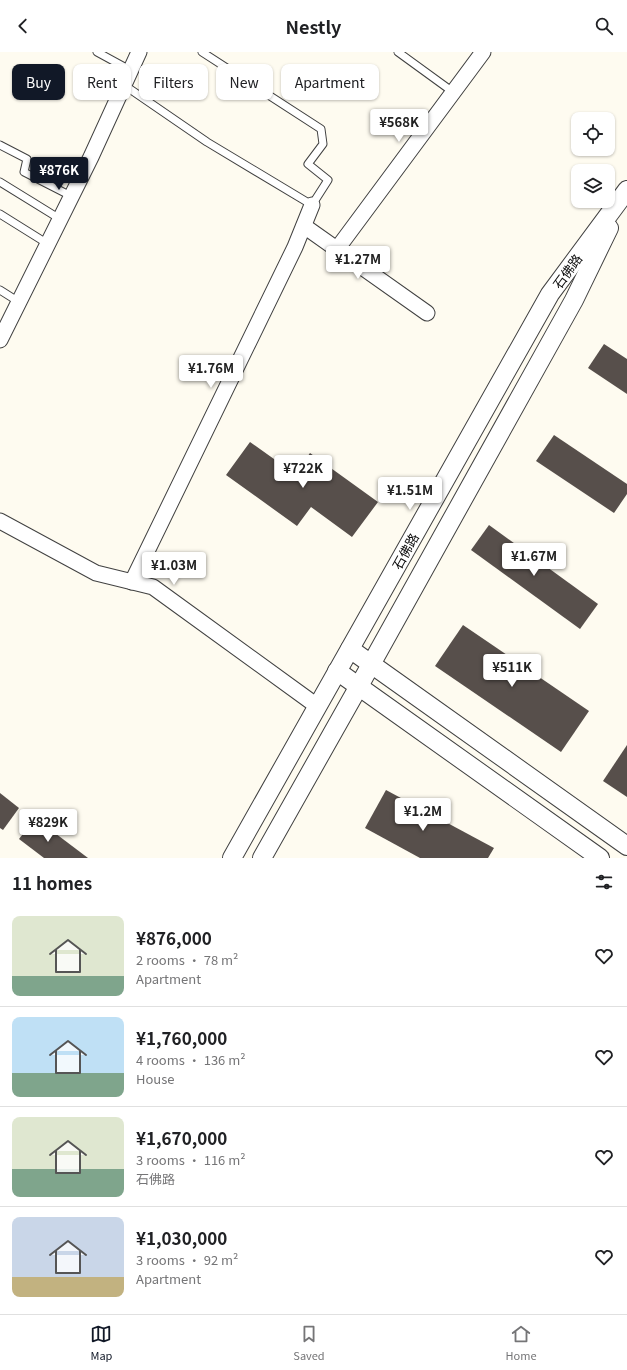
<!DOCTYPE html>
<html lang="en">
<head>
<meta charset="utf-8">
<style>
  body { margin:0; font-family:Georgia,"Noto Sans SC",serif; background:#f2f2f2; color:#202124; height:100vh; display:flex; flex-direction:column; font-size:15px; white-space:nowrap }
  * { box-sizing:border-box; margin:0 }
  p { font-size:13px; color:#757577 }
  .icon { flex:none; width:22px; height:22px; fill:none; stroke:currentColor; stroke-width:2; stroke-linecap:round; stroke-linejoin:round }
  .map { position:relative; height:806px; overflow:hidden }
  .panel { display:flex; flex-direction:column; background:#fff; flex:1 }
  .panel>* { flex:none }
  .guide { position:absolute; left:12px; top:12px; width:400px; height:36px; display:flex; gap:8px }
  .fabs { position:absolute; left:571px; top:60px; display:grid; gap:8px }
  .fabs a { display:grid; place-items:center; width:44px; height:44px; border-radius:8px; background:#fff; box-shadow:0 1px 3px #0004; font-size:20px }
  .price { position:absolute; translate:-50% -34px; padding:0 9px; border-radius:4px; background:#fff; color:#222; font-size:13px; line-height:26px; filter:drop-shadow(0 1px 2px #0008) }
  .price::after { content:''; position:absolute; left:50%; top:24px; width:12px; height:9px; margin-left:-6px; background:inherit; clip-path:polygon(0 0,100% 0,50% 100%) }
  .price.on { background:#111827; color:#fff }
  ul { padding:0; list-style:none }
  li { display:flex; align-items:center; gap:12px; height:100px; padding:0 12px }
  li+li { border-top:1px solid #e0e0e0 }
  li span { display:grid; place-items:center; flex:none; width:112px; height:80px; border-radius:8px; color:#555 }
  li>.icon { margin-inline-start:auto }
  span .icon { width:48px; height:48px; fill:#fffc; stroke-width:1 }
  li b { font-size:17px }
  h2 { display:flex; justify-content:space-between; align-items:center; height:48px; padding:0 12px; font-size:17px }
  .tag { padding:0 14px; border-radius:8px; background:#fff; box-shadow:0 1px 3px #0004; font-size:14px; line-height:36px }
  .tag.on { background:#111827; color:#fff }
  header { display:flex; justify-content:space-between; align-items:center; height:52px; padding:0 12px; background:#fff; font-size:18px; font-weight:700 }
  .dock { display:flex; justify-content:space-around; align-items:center; height:56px; border-top:1px solid #e0e0e0; background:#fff; font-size:11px; color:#757577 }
  .dock a { display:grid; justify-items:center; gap:2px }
  .dock .on { color:#111827 }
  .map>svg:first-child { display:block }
  .building { fill:#574f4b }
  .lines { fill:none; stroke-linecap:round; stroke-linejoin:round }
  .service-casing { stroke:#414141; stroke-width:9 }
  .minor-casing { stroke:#414141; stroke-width:17 }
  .tertiary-casing { stroke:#414141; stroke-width:20 }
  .service { stroke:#fff; stroke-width:7 }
  .minor { stroke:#fff; stroke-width:15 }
  .tertiary { stroke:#fff; stroke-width:18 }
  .labels { text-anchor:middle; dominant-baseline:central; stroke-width:4; stroke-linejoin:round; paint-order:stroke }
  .street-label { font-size:13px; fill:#0e0e0e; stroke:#fff }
</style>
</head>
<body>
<header><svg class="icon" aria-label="back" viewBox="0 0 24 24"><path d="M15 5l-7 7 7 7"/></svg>Nestly<svg class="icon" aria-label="search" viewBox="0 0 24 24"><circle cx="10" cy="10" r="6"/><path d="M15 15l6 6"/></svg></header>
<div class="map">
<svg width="627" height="806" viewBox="0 0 627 806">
  <rect width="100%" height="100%" fill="#fefbf0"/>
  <g class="building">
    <polygon points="604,292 627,307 627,342 588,316"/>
    <polygon points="554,383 627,432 627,442 614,461 536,409"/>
    <polygon points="250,390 295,422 310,401 378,450 352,485 311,455 297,474 226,423"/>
    <polygon points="489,473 598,552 580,577 471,498"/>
    <polygon points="463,573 589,659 561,700 435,614"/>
    <polygon points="627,693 627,745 603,729"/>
    <polygon points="386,738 494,796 488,806 420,806 365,776"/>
    <polygon points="0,741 19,756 3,778 0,776"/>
    <polygon points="35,766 88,806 44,806 19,787"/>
  </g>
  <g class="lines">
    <defs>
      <g id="service">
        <polyline points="97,0 130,18"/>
        <polyline points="398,0 453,40"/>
        <polyline points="124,33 207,90 312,153 328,128 308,112 323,92 321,77 202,0"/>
        <polyline points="0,93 27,107 24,120 71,144"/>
        <polyline points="0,130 60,167"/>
        <polyline points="0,162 48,192"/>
        <polyline points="0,238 19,250"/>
      </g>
      <g id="minor">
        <polyline points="304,174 427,261"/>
        <polyline points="337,197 483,0"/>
        <polyline points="0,288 91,105 139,0"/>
        <polyline points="0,469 96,521 153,535 317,654"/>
        <polyline points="132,530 295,195 312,153"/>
      </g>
      <g id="tertiary">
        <polyline points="350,597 627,794"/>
        <polyline points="337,619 600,806"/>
        <polyline points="232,806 550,242 627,138"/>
        <polyline points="262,806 359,634 574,248 609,176"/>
      </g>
    </defs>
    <use href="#service" class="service-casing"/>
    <use href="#minor" class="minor-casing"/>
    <use href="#tertiary" class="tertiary-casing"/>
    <use href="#service" class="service"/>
    <use href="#minor" class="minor"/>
    <use href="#tertiary" class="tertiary"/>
  </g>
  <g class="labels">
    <g class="street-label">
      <text transform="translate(567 219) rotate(-54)">石佛路</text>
      <text transform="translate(405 499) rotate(-61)">石佛路</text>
    </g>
  </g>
</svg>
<div class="fabs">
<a><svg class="icon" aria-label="locate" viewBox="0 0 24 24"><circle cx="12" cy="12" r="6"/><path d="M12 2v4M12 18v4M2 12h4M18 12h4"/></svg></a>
<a><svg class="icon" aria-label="layers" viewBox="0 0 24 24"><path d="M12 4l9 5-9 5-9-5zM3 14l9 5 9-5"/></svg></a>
</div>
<b class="price" style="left:399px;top:91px">¥568K</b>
<b class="price on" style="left:59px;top:139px">¥876K</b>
<b class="price" style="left:358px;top:228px">¥1.27M</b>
<b class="price" style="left:211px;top:337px">¥1.76M</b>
<b class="price" style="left:303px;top:437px">¥722K</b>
<b class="price" style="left:410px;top:459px">¥1.51M</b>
<b class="price" style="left:534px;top:525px">¥1.67M</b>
<b class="price" style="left:174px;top:534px">¥1.03M</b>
<b class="price" style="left:512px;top:636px">¥511K</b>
<b class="price" style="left:423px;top:780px">¥1.2M</b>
<b class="price" style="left:48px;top:791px">¥829K</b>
<div class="guide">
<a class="tag on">Buy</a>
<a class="tag">Rent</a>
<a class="tag">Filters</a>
<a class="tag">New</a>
<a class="tag">Apartment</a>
</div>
</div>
<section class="panel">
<h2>11 homes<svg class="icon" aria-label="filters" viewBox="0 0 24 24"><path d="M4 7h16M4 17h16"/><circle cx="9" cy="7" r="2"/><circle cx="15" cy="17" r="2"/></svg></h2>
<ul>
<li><span style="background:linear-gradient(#dfe7d0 75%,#7fa58c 0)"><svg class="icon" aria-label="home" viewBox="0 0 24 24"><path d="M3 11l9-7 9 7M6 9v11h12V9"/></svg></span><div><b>¥876,000</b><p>2 rooms · 78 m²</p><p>Apartment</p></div><svg class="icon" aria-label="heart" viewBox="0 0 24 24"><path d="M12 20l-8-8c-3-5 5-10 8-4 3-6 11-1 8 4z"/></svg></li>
<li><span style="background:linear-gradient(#bfe0f5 70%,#7fa58c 0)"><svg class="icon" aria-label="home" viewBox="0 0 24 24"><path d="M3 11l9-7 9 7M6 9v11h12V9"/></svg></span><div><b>¥1,760,000</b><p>4 rooms · 136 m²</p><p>House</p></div><svg class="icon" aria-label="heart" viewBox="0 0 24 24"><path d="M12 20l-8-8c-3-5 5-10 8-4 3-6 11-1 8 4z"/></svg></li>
<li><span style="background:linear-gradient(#dfe7d0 65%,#7fa58c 0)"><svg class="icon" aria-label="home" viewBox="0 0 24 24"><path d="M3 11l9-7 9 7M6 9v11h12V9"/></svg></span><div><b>¥1,670,000</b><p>3 rooms · 116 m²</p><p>石佛路</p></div><svg class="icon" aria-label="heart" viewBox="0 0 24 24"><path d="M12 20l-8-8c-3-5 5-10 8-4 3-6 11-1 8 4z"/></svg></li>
<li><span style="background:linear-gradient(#c9d6e8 75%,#c2b280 0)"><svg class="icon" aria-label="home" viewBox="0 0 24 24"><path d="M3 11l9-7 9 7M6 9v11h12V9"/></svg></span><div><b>¥1,030,000</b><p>3 rooms · 92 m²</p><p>Apartment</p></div><svg class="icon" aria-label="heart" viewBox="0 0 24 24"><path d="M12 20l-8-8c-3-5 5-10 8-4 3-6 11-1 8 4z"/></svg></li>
</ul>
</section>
<nav class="dock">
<a class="on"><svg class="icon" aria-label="map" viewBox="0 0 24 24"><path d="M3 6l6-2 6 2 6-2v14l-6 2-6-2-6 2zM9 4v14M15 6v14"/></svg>Map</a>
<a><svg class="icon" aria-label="saved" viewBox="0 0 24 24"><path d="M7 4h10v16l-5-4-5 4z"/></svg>Saved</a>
<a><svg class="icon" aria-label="home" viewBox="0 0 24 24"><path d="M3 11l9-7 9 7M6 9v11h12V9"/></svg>Home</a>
</nav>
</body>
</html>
